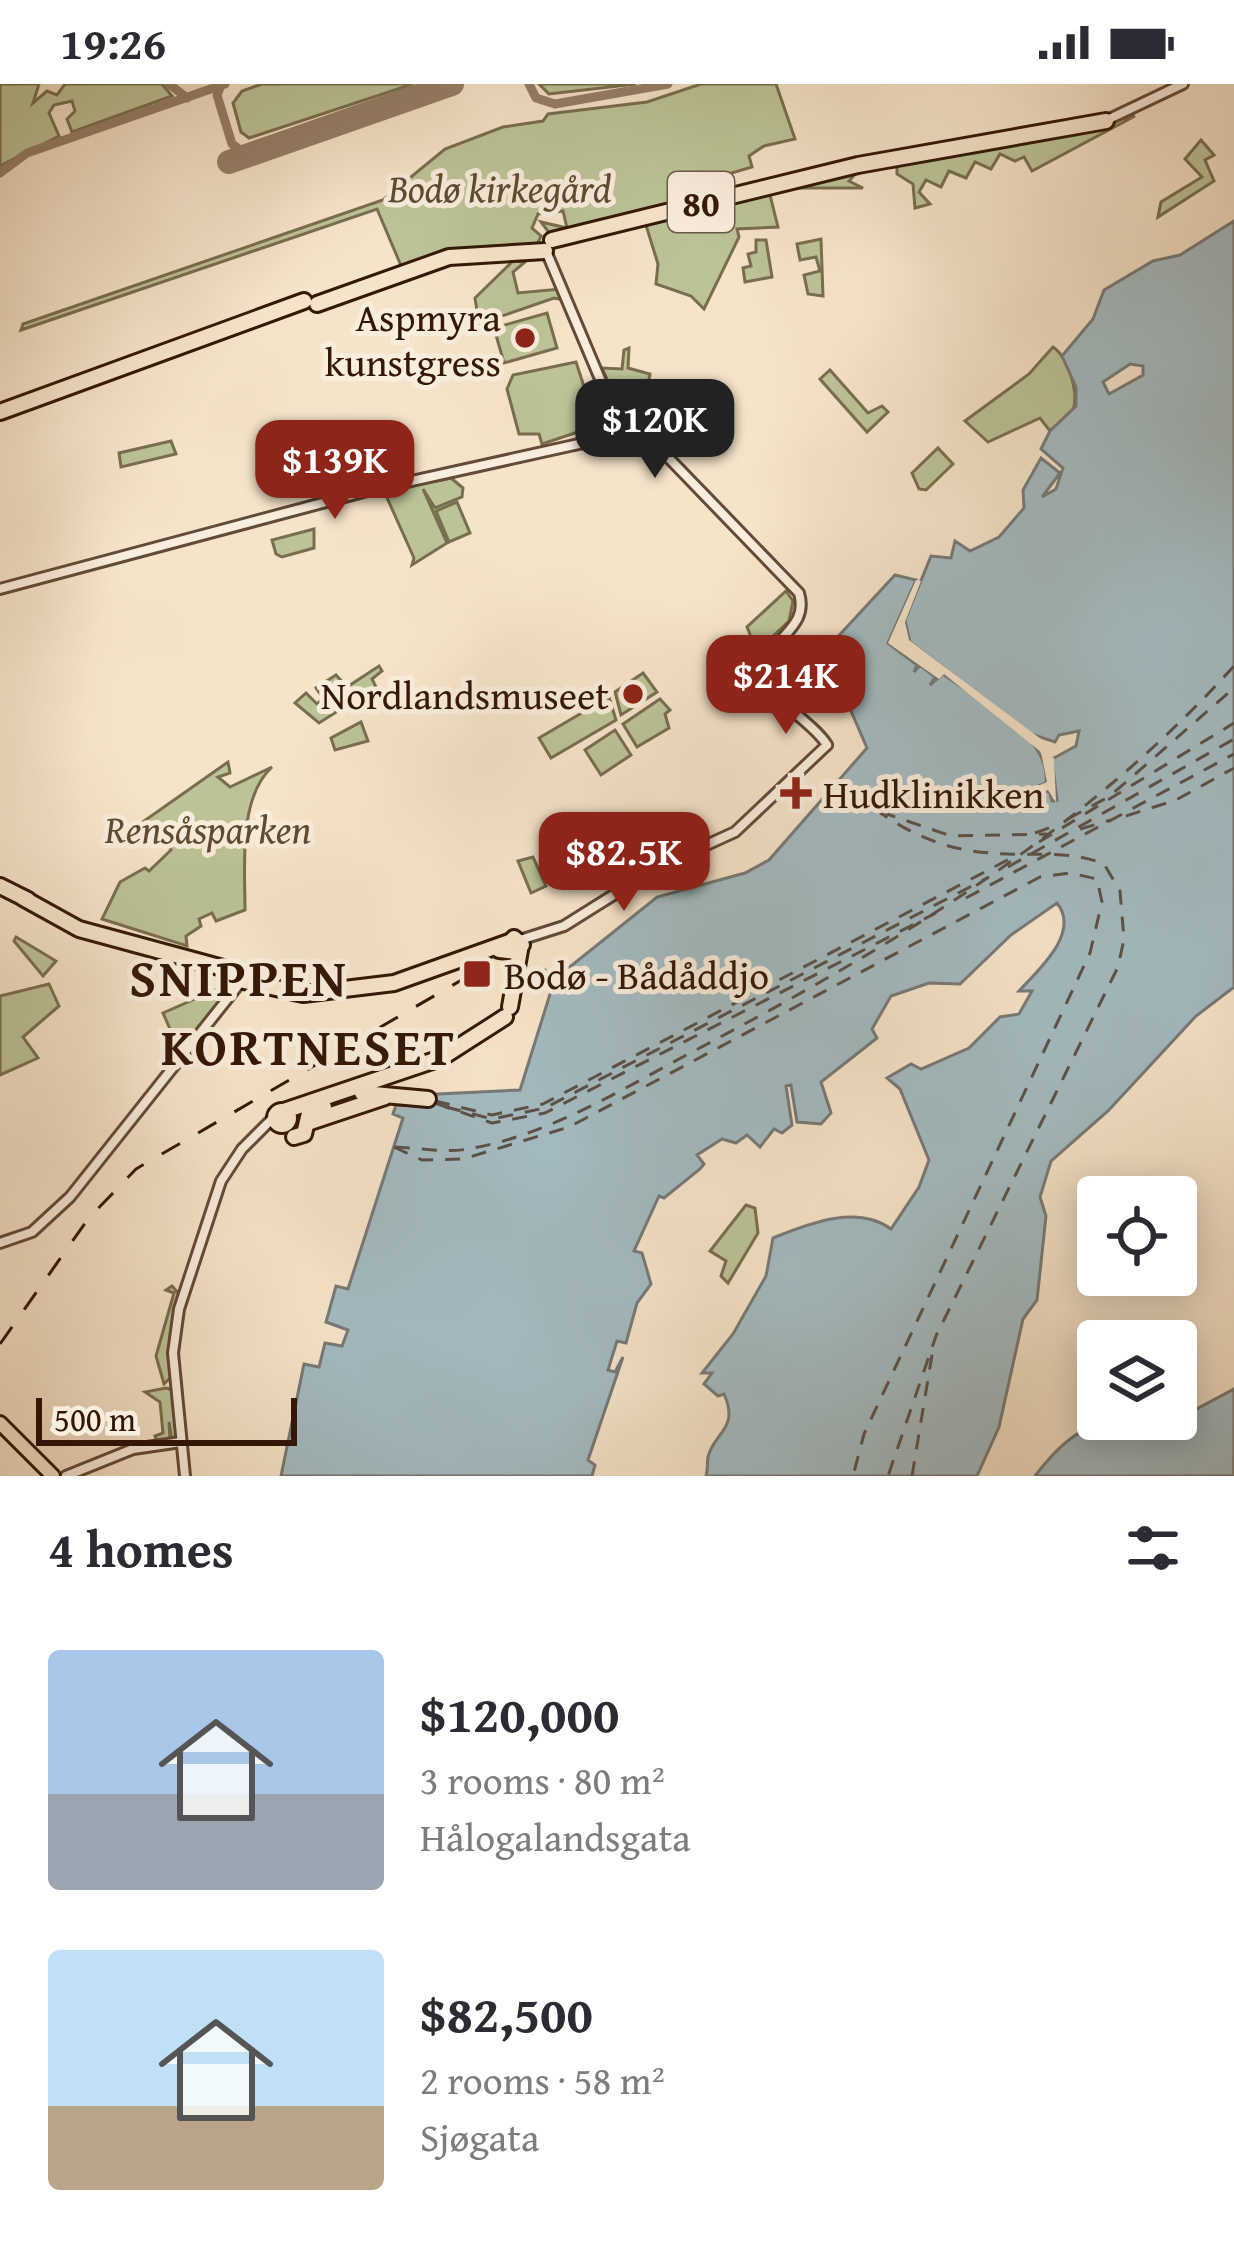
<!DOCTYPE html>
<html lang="en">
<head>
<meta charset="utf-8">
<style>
  body { margin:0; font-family:"Gentium Book Plus",serif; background:#f7f7f7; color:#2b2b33; height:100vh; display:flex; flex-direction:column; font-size:45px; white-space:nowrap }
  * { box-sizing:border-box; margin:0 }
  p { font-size:39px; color:#7c7c81 }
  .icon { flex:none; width:66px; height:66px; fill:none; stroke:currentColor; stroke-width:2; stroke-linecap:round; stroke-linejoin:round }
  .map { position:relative; height:1392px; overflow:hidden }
  .drawer { display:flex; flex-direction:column; background:#fff; flex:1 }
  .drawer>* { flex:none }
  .fabs { position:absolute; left:1077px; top:1092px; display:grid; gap:24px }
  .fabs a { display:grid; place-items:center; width:120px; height:120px; border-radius:12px; background:#fff; box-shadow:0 6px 30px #0003; font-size:60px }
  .scale { position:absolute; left:36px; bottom:30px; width:261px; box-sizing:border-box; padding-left:12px; border:6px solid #341706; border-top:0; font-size:33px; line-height:42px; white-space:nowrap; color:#341706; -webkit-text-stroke:9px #f9eddd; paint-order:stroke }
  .price { position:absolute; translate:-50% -102px; padding:0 27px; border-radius:24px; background:#8f2418; color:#fff; font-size:39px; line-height:78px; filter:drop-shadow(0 3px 6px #0008) }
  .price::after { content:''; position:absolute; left:50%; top:72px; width:36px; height:27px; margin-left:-18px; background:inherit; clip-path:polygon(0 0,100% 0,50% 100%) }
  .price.active { background:#222; color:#fff }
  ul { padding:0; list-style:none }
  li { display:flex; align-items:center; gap:36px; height:300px; padding:0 48px }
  li span { display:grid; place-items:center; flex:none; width:336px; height:240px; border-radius:12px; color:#555 }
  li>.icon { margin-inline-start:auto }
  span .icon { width:144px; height:144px; fill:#fffc; stroke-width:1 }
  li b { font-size:51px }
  h2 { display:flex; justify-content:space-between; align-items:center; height:144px; padding:0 48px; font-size:51px }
  .status { display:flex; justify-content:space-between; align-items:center; height:84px; padding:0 60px; background:#fff; direction:ltr }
  .status svg { height:33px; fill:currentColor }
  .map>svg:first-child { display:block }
  .green { fill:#bcc497; stroke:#786e4e; stroke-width:3 }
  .water { fill:#a3bbc2; stroke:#777977; stroke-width:3; fill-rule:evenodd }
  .pier { fill:#f6e4ca }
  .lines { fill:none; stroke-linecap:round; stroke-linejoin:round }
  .ferry { stroke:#5b5048; stroke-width:3; stroke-dasharray:15 12; stroke-linecap:butt }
  .taxiway { stroke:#957e68; stroke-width:9 }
  .runway { stroke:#957e68; stroke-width:24 }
  .minor-casing { stroke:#644a37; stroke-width:14 }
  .major-casing { stroke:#341706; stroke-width:18 }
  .highway-casing { stroke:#341706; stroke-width:20 }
  .minor { stroke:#f9eddd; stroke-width:8 }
  .major { stroke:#f6e4ca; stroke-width:12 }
  .highway { stroke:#f6e4ca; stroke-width:14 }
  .rail { stroke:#341706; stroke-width:3; stroke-dasharray:21 21; stroke-linecap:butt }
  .poi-dot { fill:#8f2418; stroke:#f9eddd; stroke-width:4.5 }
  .labels { text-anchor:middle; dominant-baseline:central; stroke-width:10; stroke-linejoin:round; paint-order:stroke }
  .shield { fill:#f9eddd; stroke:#6f5746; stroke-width:3 }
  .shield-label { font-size:36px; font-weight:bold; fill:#341706 }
  .park-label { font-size:39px; font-style:italic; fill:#5d4b32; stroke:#f9eddd }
  .poi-label { font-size:39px; fill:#341706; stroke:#f9eddd; text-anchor:end }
  .district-label { font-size:51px; font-weight:bold; letter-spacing:3px; fill:#341706; stroke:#f9eddd }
</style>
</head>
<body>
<div class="status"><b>19:26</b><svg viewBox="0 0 49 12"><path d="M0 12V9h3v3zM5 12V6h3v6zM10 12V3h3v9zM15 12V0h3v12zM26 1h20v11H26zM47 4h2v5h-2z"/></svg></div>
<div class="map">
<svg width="1234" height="1392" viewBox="0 0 1234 1392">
  <rect width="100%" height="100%" fill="#f6e4ca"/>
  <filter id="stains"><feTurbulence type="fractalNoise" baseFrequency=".00167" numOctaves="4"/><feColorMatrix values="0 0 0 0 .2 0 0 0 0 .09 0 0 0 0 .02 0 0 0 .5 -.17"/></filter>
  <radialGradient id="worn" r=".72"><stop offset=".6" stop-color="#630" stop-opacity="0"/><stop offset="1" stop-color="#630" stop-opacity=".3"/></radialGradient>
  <g class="green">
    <polygon points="0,0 39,0 33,19 47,7 57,11 65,0 162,0 172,12 72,48 67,35 75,27 72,17 54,21 49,29 59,52 0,82"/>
    <polygon points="262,0 413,0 249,54 241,48 233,19 242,7"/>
    <polygon points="539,0 636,0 549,10"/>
    <polygon points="701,0 776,0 795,55 764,62 749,72 752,83 718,93 721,108 553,154 541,138 567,144 563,127 538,130 532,144 541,152 537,161 402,184 377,125 21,246 23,240 383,116 445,65 503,43 543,37 548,30 647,18"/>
    <polygon points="1135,32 1032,87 1024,73 1015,77 1000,70 991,85 975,78 966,94 949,87 941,103 926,96 919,108 930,120 915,124 913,100 897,90 897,80"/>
    <polygon points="1201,56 1214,71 1205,76 1214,97 1158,133 1161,118 1202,93 1185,75"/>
    <polygon points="857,88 849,97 863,104 789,104"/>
    <polygon points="769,107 778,143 737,145 739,153 704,225 691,212 656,200 658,180 645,138"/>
    <polygon points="821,155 823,212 808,210 804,191 820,187 816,173 800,176 797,160"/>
    <polygon points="756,156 766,156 772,193 745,198 743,184 751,182 748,170 756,168"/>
    <polygon points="513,177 525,178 513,188 518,209 560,205 564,216 554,214 479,240 475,214"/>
    <polygon points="547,229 557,264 504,279 494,244"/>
    <path d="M1053 263C1069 274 1080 311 1072 329L1050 347 1040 334 988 358 965 337 1029 290Z"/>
    <polygon points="629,264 628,284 650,290 645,314 637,314 633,302 625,299 621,307 616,300 611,304 602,284 622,285 624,266"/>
    <polygon points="576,278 592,327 585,330 587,345 542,360 539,350 519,350 507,305 513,291"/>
    <polygon points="830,286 868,329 882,322 888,328 867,348 820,295"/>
    <polygon points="683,300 706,319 698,330 688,322 681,328 691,337 671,357 647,332 663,319 678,321 680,314 670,308"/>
    <polygon points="171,357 176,370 121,383 119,369"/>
    <polygon points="938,364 953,380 926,406 919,405 912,389"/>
    <polygon points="451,394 463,404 462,413 435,424 423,405 447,459 412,481 414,474 384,407"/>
    <polygon points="457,418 470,449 449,458 436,427"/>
    <polygon points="314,445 314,464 282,473 276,470 272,456"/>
    <polygon points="786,507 793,517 789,537 757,567 747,543"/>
    <polygon points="379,582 382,587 372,595 376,603 319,639 295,619 306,609 317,620 323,614 316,604 336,591 347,603"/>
    <polygon points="643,589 657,608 621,631 615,608"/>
    <polygon points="609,613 616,636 551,674 539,654"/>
    <polygon points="660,615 670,626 665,630 669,644 637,663 623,640"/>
    <polygon points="361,638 368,657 335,666 331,654"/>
    <polygon points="615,646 631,671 601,691 585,666"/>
    <path d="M228 678 230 689 218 693 230 703 272 683C238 714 245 783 245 826L216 837 212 829 199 835 201 842 186 852 187 862 102 835 120 798 145 784 149 787 171 766 166 756 155 762 137 742Z"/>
    <polygon points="533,773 546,802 531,809 518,777"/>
    <polygon points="16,853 56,877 43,892 14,857"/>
    <polygon points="49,900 59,922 23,953 38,974 0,991 0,912"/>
    <polygon points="220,904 229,907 181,970 163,929"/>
    <polygon points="746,1121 755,1124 758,1149 728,1199 721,1192 726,1177 710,1167"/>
    <polygon points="172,1202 180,1211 172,1251 172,1292 164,1300 156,1272 174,1209 166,1206"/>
    <polygon points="166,1304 173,1306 179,1350 172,1357 169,1338 170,1357 157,1358 155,1352 163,1349 160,1318 145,1308"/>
  </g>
  <g class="water">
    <path d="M1234 137V903L1196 932 1108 1027 1051 1077 1040 1113 1046 1132 1037 1216 1023 1235 999 1343 977 1392H706C708 1386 707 1379 708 1373 713 1349 740 1345 724 1310L718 1312 704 1300 712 1289H702L733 1250 766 1192 773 1154C812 1138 858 1121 891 1145L919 1103 929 1076 900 1005 887 994 911 980 921 985 969 964 1000 933 1019 930 1032 907H1019C1038 886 1081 849 1057 819L1011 851 960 900 929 899 891 912 872 945 877 954 821 998 831 1029 821 1040 797 1038 791 1001 786 1002 792 1041 782 1049 774 1045 760 1063 747 1051 736 1059 722 1055 697 1071 704 1080 700 1085 664 1114 659 1112 634 1167 642 1169 651 1200 637 1219 626 1259 617 1257 608 1286 615 1288 623 1273 588 1376 595 1381 592 1392H281L304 1280 319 1283 325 1259 342 1262 348 1246 326 1238 336 1202 348 1205 403 1034 393 1030 396 1021 418 1022V1011L520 1006 551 907 537 890 545 886 556 894 657 813 745 789 769 776 867 664 838 597 847 592 832 559 895 491 916 496 888 559 917 581 914 588 920 581 935 593 930 601 943 590C978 616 1051 650 1046 699L999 718 997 724 1049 706 1052 717 1057 716 1052 675 1076 662 1079 647 1059 651 1055 658 1031 650 910 558 905 536 931 472 951 474 955 457 970 467 999 453 1024 424 1023 406 1041 374 1060 389 1042 413 1056 405 1063 384 1041 365 1050 347 1076 322V303L1062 272 1093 235 1104 206 1153 177 1180 171ZM1130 280 1143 282V291L1109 310 1103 298Z"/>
    <path d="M1234 1305V1392H1035C1081 1332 1106 1335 1176 1335V1314L1179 1326 1189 1329Z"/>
  </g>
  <polygon class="pier" points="916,496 921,497 905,538 909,556 1045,658 1047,671 1054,674 1056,718 1048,706 997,724 999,718 1047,698 1041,668 944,590 939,595 888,559"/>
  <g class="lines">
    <g class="ferry">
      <path d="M875 725C909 750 946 766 990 769 1029 773 1067 765 1104 780L1120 807 1124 855 1118 883 936 1252 888 1392"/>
      <polyline points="881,728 951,752 1047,750"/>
      <polyline points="1126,732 1176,716 1234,684"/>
      <polyline points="1068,735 1110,712 1234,604"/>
      <polyline points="1080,745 1111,736"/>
      <polyline points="1035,749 1054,742"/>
      <polyline points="1039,758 1234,639"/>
      <polyline points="1008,783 1234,655"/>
      <polyline points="966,814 1234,670"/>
      <polyline points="435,1017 492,1031 543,1020 1015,772"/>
      <polyline points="435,1019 492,1039 545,1029 936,829"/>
      <polyline points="446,1023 492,1035 545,1024 989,793"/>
      <polyline points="394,1063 422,1076 463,1075 569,1043 1040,793 1070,789 1097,795 1102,818 1090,869 864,1350 853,1392"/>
      <path d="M395 1063C419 1064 445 1069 468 1065 550 1051 622 1005 694 967 891 863 1083 749 1234 582"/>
      <polyline points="912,1392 933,1265"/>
    </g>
    <g class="taxiway">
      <polyline points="169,0 187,14"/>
      <polyline points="529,0 536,14 555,20 668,0"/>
      <polyline points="221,1 217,11 232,60 247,71"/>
      <polyline points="0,89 27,69 225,0"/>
    </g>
    <polyline class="runway" points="229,78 452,0"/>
    <defs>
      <g id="minor">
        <polyline points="1107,36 1183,0"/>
        <path d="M546 167 619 340 662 367 799 509C810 546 767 553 767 586 767 617 813 637 827 661"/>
        <polyline points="610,327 610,349 632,356"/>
        <polyline points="0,505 371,406 615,352"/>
        <polyline points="520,856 564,842 658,783 735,748 827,661"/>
        <polyline points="0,1159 32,1148 70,1113 240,899"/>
        <polyline points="66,1392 133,1365 181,1358"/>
        <polyline points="185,1392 173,1269 179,1225 221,1097 242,1065 274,1033"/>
      </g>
      <polyline id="major" points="0,1339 53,1392"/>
      <g id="highway">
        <polyline points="552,156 858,81 1106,37"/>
        <polyline points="317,220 449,173 545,167"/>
        <polyline points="0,328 304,217"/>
        <polyline points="0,802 28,816"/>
        <polyline points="23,814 79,845 234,887"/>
        <polyline points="499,866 516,868 522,861 514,854 508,861"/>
        <polyline points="244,897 303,910 394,899 509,858"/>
        <polyline points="510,923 520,866"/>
        <polyline points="362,1009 428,1015"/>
        <circle cx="282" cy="1034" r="7"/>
        <polyline points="284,1027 441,974 505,933"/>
        <polyline points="307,1039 385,1013"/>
        <polyline points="294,1053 304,1050 309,1029 324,1023"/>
      </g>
    </defs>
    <use href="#minor" class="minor-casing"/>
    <use href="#major" class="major-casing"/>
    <use href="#highway" class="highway-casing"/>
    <use href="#minor" class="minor"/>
    <use href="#major" class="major"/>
    <use href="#highway" class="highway"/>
    <polyline class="rail" points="0,1260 88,1135 136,1085 465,894"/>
  </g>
  <g class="poi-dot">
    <circle cx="525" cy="254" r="12"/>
    <circle cx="633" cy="610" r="12"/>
    <path d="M790 691h12v12h12v12h-12v12h-12v-12h-12v-12h12z"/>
    <rect x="462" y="875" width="30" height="30" rx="6"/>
  </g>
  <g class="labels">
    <rect class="shield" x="668" y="88" width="66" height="60" rx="9"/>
    <g class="shield-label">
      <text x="701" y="118">80</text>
    </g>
    <g class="park-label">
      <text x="500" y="103">Bodø kirkegård</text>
      <text x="208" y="744">Rensåsparken</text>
    </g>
    <g class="poi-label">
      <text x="501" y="232">Aspmyra<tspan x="501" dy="45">kunstgress</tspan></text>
      <text x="609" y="610">Nordlandsmuseet</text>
      <text x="823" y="709" text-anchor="start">Hudklinikken</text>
      <text x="504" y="890" text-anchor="start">Bodø - Bådåddjo</text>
    </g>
    <g class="district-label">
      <text x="239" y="893">SNIPPEN</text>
      <text x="309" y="962">KORTNESET</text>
    </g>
  </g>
  <rect width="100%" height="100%" filter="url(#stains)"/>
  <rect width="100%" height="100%" fill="url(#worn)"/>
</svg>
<div class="fabs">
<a><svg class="icon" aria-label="locate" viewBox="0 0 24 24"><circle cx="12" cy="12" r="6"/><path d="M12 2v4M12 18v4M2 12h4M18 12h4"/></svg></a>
<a><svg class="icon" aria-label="layers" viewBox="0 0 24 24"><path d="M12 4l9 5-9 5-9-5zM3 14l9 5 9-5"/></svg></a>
</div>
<div class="scale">500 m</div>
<b class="price active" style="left:655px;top:397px">$120K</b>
<b class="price" style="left:335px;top:438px">$139K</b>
<b class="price" style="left:786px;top:653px">$214K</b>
<b class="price" style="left:624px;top:830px">$82.5K</b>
</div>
<section class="drawer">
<h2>4 homes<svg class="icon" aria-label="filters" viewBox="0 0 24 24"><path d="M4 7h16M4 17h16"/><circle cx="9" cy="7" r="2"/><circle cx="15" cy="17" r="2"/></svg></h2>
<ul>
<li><span style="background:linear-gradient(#a9c7e8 60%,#9aa5b1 0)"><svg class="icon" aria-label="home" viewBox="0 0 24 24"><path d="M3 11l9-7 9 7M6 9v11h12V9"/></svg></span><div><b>$120,000</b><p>3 rooms · 80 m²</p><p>Hålogalandsgata</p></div></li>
<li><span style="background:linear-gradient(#bfe0f5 65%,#b9a48a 0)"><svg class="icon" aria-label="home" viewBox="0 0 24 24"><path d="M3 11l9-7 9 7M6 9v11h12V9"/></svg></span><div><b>$82,500</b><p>2 rooms · 58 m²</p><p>Sjøgata</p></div></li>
</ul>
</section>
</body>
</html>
